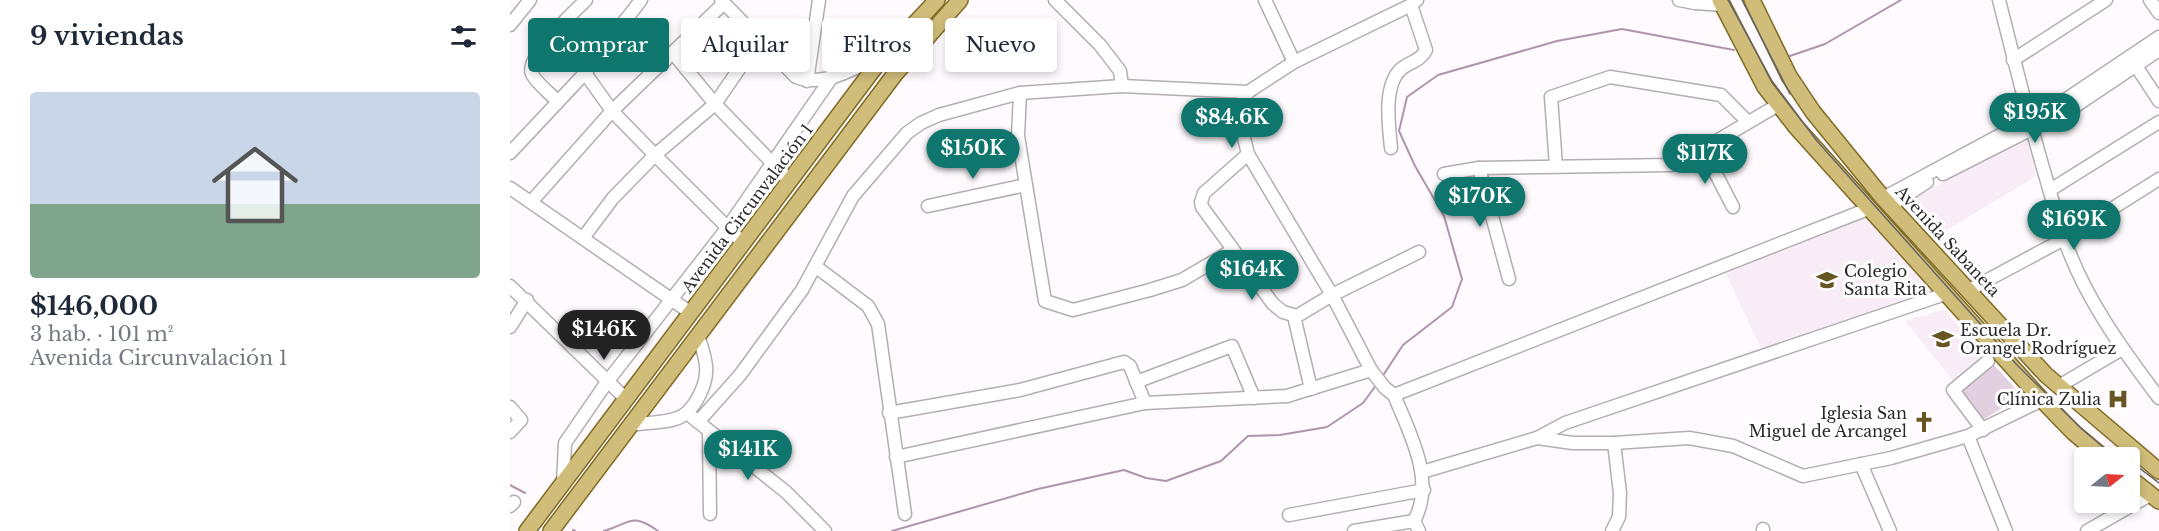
<!DOCTYPE html>
<html lang="es">
<head>
<meta charset="utf-8">
<style>
  body { margin:0; font-family:"Libre Baskerville",serif; background:#f2f2f3; color:#1f2937; height:100vh; display:flex; flex-direction:column; font-size:22px; white-space:nowrap }
  * { box-sizing:border-box; margin:0 }
  p { font-size:20px; color:#747a83 }
  .icon { flex:none; width:33px; height:33px; fill:none; stroke:currentColor; stroke-width:2; stroke-linecap:round; stroke-linejoin:round }
  .map { position:relative; flex:1; overflow:hidden }
  .sheet { display:flex; flex-direction:column; background:#fff; width:510px }
  .sheet>* { flex:none }
  .guide { position:absolute; left:18px; top:18px; width:570px; height:54px; display:flex; gap:12px }
  .needle { width:39px; rotate:72deg }
  .fabs { position:absolute; left:1564px; top:447px; display:grid; gap:12px }
  .fabs a { display:grid; place-items:center; width:66px; height:66px; border-radius:6px; background:#fff; box-shadow:0 3px 9px #0003; font-size:30px }
  .price { position:absolute; translate:-50% -51px; padding:0 14px; border-radius:21px; background:#0f766e; color:#fff; font-size:20px; line-height:39px; filter:drop-shadow(0 2px 3px #0008) }
  .price::after { content:''; position:absolute; left:50%; top:36px; width:18px; height:14px; margin-left:-9px; background:inherit; clip-path:polygon(0 0,100% 0,50% 100%) }
  .price.on { background:#222; color:#fff }
  ul { padding:0; list-style:none }
  li { display:grid; align-content:center; gap:12px; height:318px; padding:0 30px }
  li span { display:grid; place-items:center; height:186px; border-radius:6px; color:#555 }
  li>.icon { margin-inline-start:auto }
  span .icon { width:108px; height:108px; fill:#fffc; stroke-width:1 }
  li b { font-size:26px }
  h2 { display:flex; justify-content:space-between; align-items:center; height:72px; padding:0 30px; font-size:26px }
  .pill { padding:0 21px; border-radius:6px; background:#fff; box-shadow:0 3px 9px #0003; font-size:21px; line-height:54px }
  .pill.on { background:#0f766e; color:#fff }
  main { display:flex; flex:1; min-height:0 }
  .map>svg:first-child { display:block }
  .built { fill:#f8edf7 }
  .green { fill:#e2cfe0 }
  .lines { fill:none; stroke-linecap:round; stroke-linejoin:round }
  .stream { stroke:#ae95ac; stroke-width:2 }
  .minor-casing { stroke:#b2aeb1; stroke-width:15 }
  .major-casing { stroke:#826c25; stroke-width:18 }
  .minor { stroke:#fff; stroke-width:12 }
  .major { stroke:#d0bd7a; stroke-width:15 }
  .tram { stroke:#666466; stroke-width:1.5 }
  .labels { text-anchor:middle; dominant-baseline:central; stroke-width:6; stroke-linejoin:round; paint-order:stroke }
  .street-label { font-size:16px; fill:#2a282a; stroke:#fff }
  .poi-label { font-size:16px; fill:#2a282a; stroke:#fff; text-anchor:start }
</style>
</head>
<body>
<main>
<section class="sheet">
<h2>9 viviendas<svg class="icon" aria-label="filters" viewBox="0 0 24 24"><path d="M4 7h16M4 17h16"/><circle cx="9" cy="7" r="2"/><circle cx="15" cy="17" r="2"/></svg></h2>
<ul>
<li><span style="background:linear-gradient(#c9d6e8 60%,#7fa58c 0)"><svg class="icon" aria-label="home" viewBox="0 0 24 24"><path d="M3 11l9-7 9 7M6 9v11h12V9"/></svg></span><div><b>$146,000</b><p>3 hab. · 101 m²</p><p>Avenida Circunvalación 1</p></div></li>
</ul>
</section>
<div class="map">
<svg width="1649" height="531" viewBox="0 0 1649 531">
  <rect width="100%" height="100%" fill="#fefafe"/>
  <g class="built">
    <polygon points="1517,137 1526,176 1422,239 1396,207 1402,200"/>
    <polygon points="1354,214 1420,286 1416,295 1251,348 1216,274"/>
    <polygon points="1435,309 1472,356 1443,381 1395,321"/>
  </g>
  <polygon class="green" points="1483,364 1512,396 1474,419 1451,392"/>
  <g class="lines">
    <g class="stream">
      <polyline points="1277,57 1315,44 1391,0"/>
      <polyline points="872,377 893,345 942,307 952,279 934,216 905,166 889,131 897,97 928,75 1047,41 1112,29 1224,50"/>
      <polyline points="0,485 15,493"/>
      <polyline points="63,530 65,531"/>
      <path d="M94 531C121 523 121 512 148 531"/>
      <polyline points="382,531 528,489 614,470 636,478 656,481 711,461 738,436 770,435 817,427 853,403 867,384"/>
    </g>
    <defs>
      <g id="minor">
        <path d="M211 0 286 77C316 88 349 66 375 53"/>
        <polyline points="545,0 590,45 610,71 612,86"/>
        <polyline points="755,0 784,62"/>
        <path d="M907 0 901 5 784 62 738 92 727 110 738 154 822 295 861 370 875 388 884 395C900 434 926 481 904 521L909 531"/>
        <polyline points="1169,0 1185,3"/>
        <polyline points="1187,0 1185,3 1213,5"/>
        <path d="M1489 0C1503 56 1517 112 1533 168 1540 191 1546 215 1554 238 1574 297 1612 349 1649 398"/>
        <polyline points="1640,0 1649,13"/>
        <polyline points="116,19 155,61"/>
        <polyline points="0,25 20,0"/>
        <polyline points="163,53 205,104 280,181"/>
        <polyline points="1503,60 1596,0"/>
        <polyline points="1626,66 1649,101"/>
        <polyline points="75,73 102,111 145,155 233,243"/>
        <polyline points="297,81 309,0"/>
        <polyline points="510,93 508,136 535,301 563,310 640,290 672,280 723,250"/>
        <path d="M48 102C40 93 27 84 22 74 14 57 64 12 76 0"/>
        <path d="M881 148C879 127 873 87 890 70 898 62 910 62 916 50L901 5"/>
        <polyline points="1193,149 1223,207"/>
        <polyline points="0,153 75,73 131,0"/>
        <polyline points="738,154 694,193 691,202 692,207 763,304 773,312 787,316 822,295 909,252"/>
        <polyline points="1046,166 1041,97 1100,77 1211,95 1238,122"/>
        <polyline points="969,168 999,279"/>
        <polyline points="934,174 969,168 1161,165 1193,149 1268,105"/>
        <polyline points="1433,174 1561,109 1649,50"/>
        <polyline points="0,188 181,313"/>
        <polyline points="1540,190 1649,122"/>
        <polyline points="1373,198 1555,100 1649,37"/>
        <polyline points="21,202 102,111 214,3"/>
        <polyline points="418,206 516,185"/>
        <polyline points="1380,206 1417,182"/>
        <polyline points="73,238 103,198 145,155 205,104 249,40"/>
        <polyline points="305,266 358,306 368,324 395,514"/>
        <polyline points="0,286 116,399"/>
        <polyline points="1459,290 1554,239 1649,179"/>
        <polyline points="784,316 801,389"/>
        <polyline points="0,327 17,300"/>
        <polyline points="626,382 722,346 744,398"/>
        <polyline points="1549,386 1612,349"/>
        <polyline points="884,395 1358,209"/>
        <polyline points="0,407 11,420 0,432"/>
        <polyline points="177,413 276,492 315,531"/>
        <polyline points="379,413 510,390 614,362 620,366 635,403"/>
        <polyline points="188,422 230,375 292,290 343,196 397,133 411,123 429,115 510,93 612,86 738,92"/>
        <path d="M121 425C136 422 158 424 172 416 178 413 181 408 185 403 201 377 198 363 188 336"/>
        <polyline points="1473,430 1443,390 1478,361"/>
        <polyline points="199,431 200,514"/>
        <polyline points="1458,436 1496,531"/>
        <polyline points="1027,438 1063,443 1104,443 1179,438 1223,446 1293,476 1381,458 1458,436 1532,400"/>
        <polyline points="386,457 635,403 777,396 861,370"/>
        <polyline points="1351,464 1380,531"/>
        <polyline points="912,472 1027,438 1055,423 1435,294"/>
        <polyline points="53,483 55,443 97,382 218,227 322,77"/>
        <polyline points="0,506 4,502"/>
        <polyline points="779,515 914,490"/>
        <polyline points="844,531 904,521"/>
        <polyline points="1102,531 1109,517 1110,493 1104,443"/>
        <polyline points="1253,531 1253,529"/>
        <polyline points="1577,531 1640,495"/>
      </g>
      <g id="major">
        <polyline points="1210,0 1255,87 1286,127 1532,400 1563,432 1594,458"/>
        <polyline points="1242,0 1279,76 1303,112 1373,198 1536,375 1649,471"/>
        <polyline points="1620,478 1649,501"/>
        <polyline points="17,531 368,63 427,0"/>
        <polyline points="41,531 385,74 450,0"/>
      </g>
    </defs>
    <use href="#minor" class="minor-casing"/>
    <use href="#major" class="major-casing"/>
    <use href="#minor" class="minor"/>
    <use href="#major" class="major"/>
    <g class="tram">
      <polyline points="1218,0 1262,81 1307,141 1507,365 1573,430 1606,458"/>
      <polyline points="1232,0 1280,94"/>
      <polyline points="1620,461 1649,483"/>
    </g>
  </g>
  <defs>
    <symbol id="school-bare" viewBox="-9 -9 18 18"><path d="M0-5L7-2L0 1L-7-2ZM-4 1L0 2.5L4 1V4Q0 6-4 4Z" fill="#675624" stroke="#fff" stroke-width="2.5" paint-order="stroke"/></symbol>
    <symbol id="hospital-bare" viewBox="-9 -9 18 18"><path d="M-5-5h3v3.5h4V-5h3V5h-3V1.5h-4V5h-3Z" fill="#675624" stroke="#fff" stroke-width="2.5" paint-order="stroke"/></symbol>
    <symbol id="church-bare" viewBox="-9 -9 18 18"><path d="M-1.2-6h2.4v3.5h3.3v2.4h-3.3V6h-2.4V-.1h-3.3v-2.4h3.3Z" fill="#675624" stroke="#fff" stroke-width="2.5" paint-order="stroke"/></symbol>
  </defs>
  <g fill-rule="evenodd">
    <use href="#school-bare" x="1302" y="265" width="30" height="30"/>
    <use href="#school-bare" x="1418" y="324" width="30" height="30"/>
    <use href="#hospital-bare" x="1593" y="384" width="30" height="30"/>
    <use href="#church-bare" x="1399" y="407" width="30" height="30"/>
  </g>
  <g class="labels">
    <g class="street-label">
      <text transform="translate(237 208) rotate(-53)">Avenida Circunvalación 1</text>
      <text transform="translate(1438 241) rotate(47)">Avenida Sabaneta</text>
    </g>
    <g class="poi-label">
      <text x="1334" y="271">Colegio<tspan x="1334" dy="18">Santa Rita</tspan></text>
      <text x="1450" y="330">Escuela Dr.<tspan x="1450" dy="18">Orangel Rodríguez</tspan></text>
      <text x="1591" y="399" text-anchor="end">Clínica Zulia</text>
      <text x="1397" y="413" text-anchor="end">Iglesia San<tspan x="1397" dy="18">Miguel de Arcangel</tspan></text>
    </g>
  </g>
</svg>
<div class="fabs">
<a><svg class="needle" viewBox="-14 -14 28 28"><path d="M0-13l5 13h-10z" fill="#e53935"/><path d="M0 13l5-13h-10z" fill="#747a83"/></svg></a>
</div>
<b class="price" style="left:1525px;top:144px">$195K</b>
<b class="price" style="left:722px;top:149px">$84.6K</b>
<b class="price" style="left:463px;top:180px">$150K</b>
<b class="price" style="left:1195px;top:185px">$117K</b>
<b class="price" style="left:970px;top:228px">$170K</b>
<b class="price" style="left:1564px;top:251px">$169K</b>
<b class="price" style="left:742px;top:301px">$164K</b>
<b class="price on" style="left:94px;top:361px">$146K</b>
<b class="price" style="left:238px;top:481px">$141K</b>
<div class="guide">
<a class="pill on">Comprar</a>
<a class="pill">Alquilar</a>
<a class="pill">Filtros</a>
<a class="pill">Nuevo</a>
</div>
</div>
</main>
</body>
</html>
